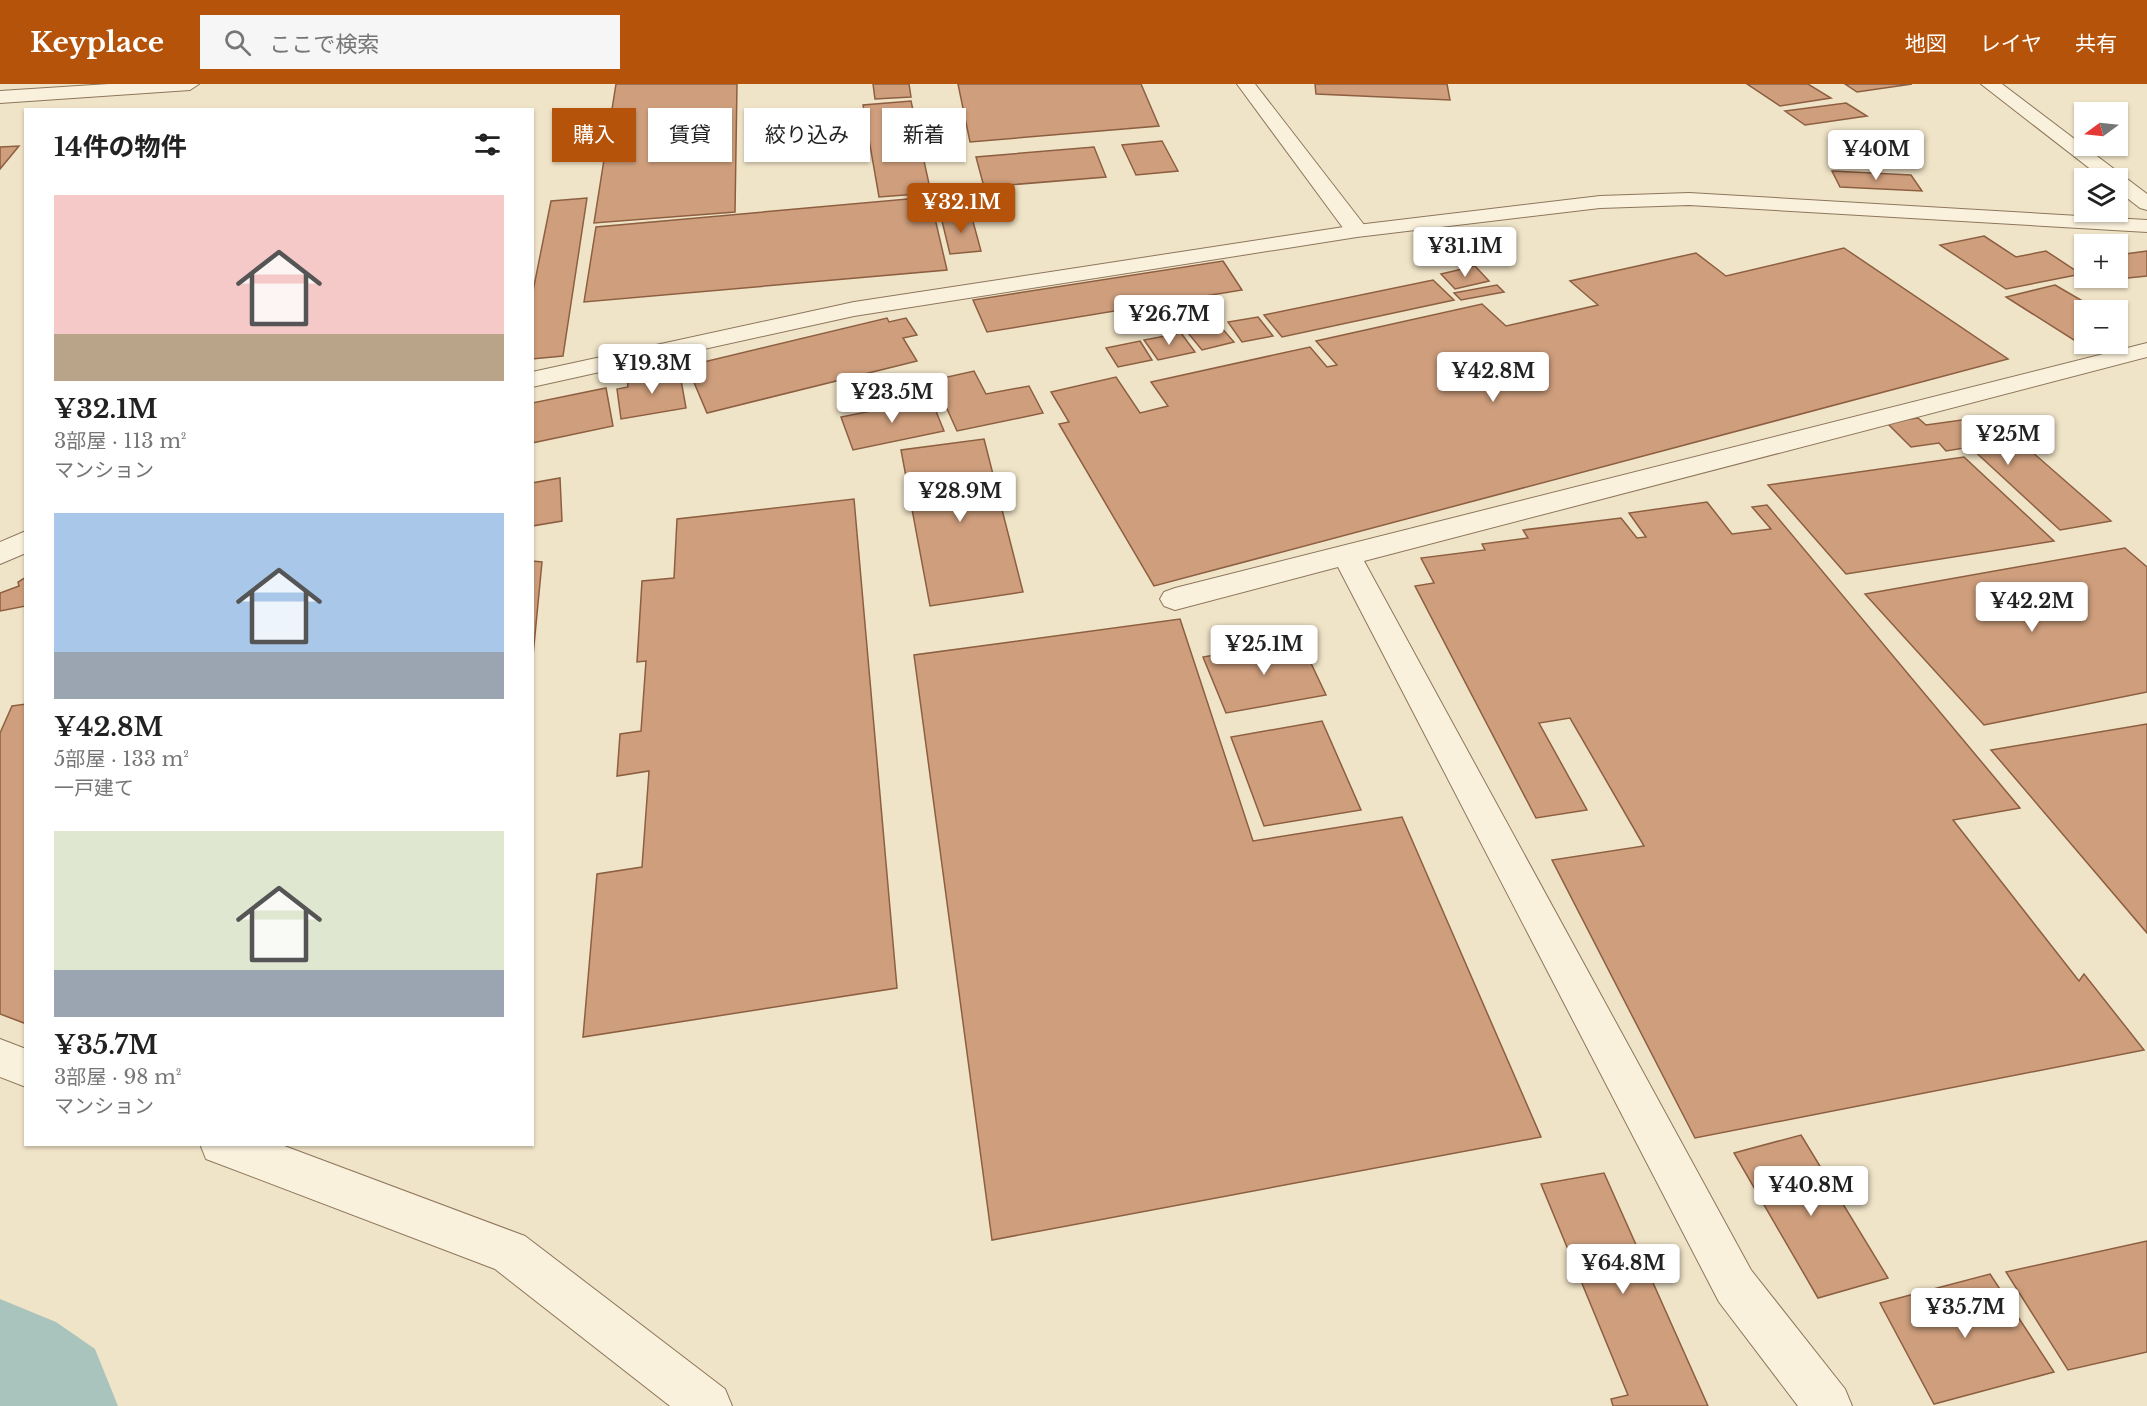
<!DOCTYPE html>
<html lang="ja">
<head>
<meta charset="utf-8">
<style>
  body { margin:0; font-family:"Libre Baskerville","Noto Sans JP",serif; background:#f6f6f6; color:#222; height:100vh; display:flex; flex-direction:column; font-size:22px; white-space:nowrap }
  * { box-sizing:border-box; margin:0 }
  p { font-size:20px; color:#767676 }
  .icon { flex:none; width:33px; height:33px; fill:none; stroke:currentColor; stroke-width:2; stroke-linecap:round; stroke-linejoin:round }
  .map { position:relative; flex:1; overflow:hidden }
  .side { position:absolute; left:24px; top:24px; width:510px; height:1038px; display:flex; flex-direction:column; background:#fff; border-radius:0px; box-shadow:0 2px 4px #0004 }
  .side>* { flex:none }
  .hud { position:absolute; left:552px; top:24px; width:570px; height:54px; display:flex; gap:12px }
  .needle { width:39px; rotate:255deg }
  .tools { position:absolute; left:2074px; top:18px; display:grid; gap:12px }
  .tools a { display:grid; place-items:center; width:54px; height:54px; border-radius:0px; background:#fff; box-shadow:0 2px 4px #0004; font-size:30px }
  .price { position:absolute; translate:-50% -51px; padding:0 14px; border-radius:6px; background:#fff; color:#222; font-size:20px; line-height:39px; filter:drop-shadow(0 2px 3px #0008) }
  .price::after { content:''; position:absolute; left:50%; top:36px; width:18px; height:14px; margin-left:-9px; background:inherit; clip-path:polygon(0 0,100% 0,50% 100%) }
  .price.active { background:#b45309; color:#fff }
  ul { padding:0; list-style:none }
  li { display:grid; align-content:center; gap:12px; height:318px; padding:0 30px }
  li span { display:grid; place-items:center; height:186px; border-radius:0px; color:#555 }
  li>.icon { margin-inline-start:auto }
  span .icon { width:108px; height:108px; fill:#fffc; stroke-width:1 }
  li b { font-size:26px }
  h2 { display:flex; justify-content:space-between; align-items:center; height:72px; padding:0 30px; font-size:26px }
  .tag { padding:0 21px; border-radius:0px; background:#fff; box-shadow:0 2px 4px #0004; font-size:21px; line-height:54px }
  .tag.active { background:#b45309; color:#fff }
  header { display:flex; align-items:center; gap:36px; box-sizing:border-box; height:84px; padding:0 30px; background:#b45309; color:#fff }
  header strong { font-size:28px }
  nav { display:flex; gap:33px; margin-inline-start:auto; font-size:21px }
  .search { width:420px; height:54px; background:#f6f6f6; display:flex; align-items:center; gap:15px; box-sizing:border-box; padding:0 21px; border-radius:0px; color:#767676; font-size:22px }
  .map>svg:first-child { display:block }
  .lines { fill:none; stroke-linecap:round; stroke-linejoin:round }
  .river { fill:#a9c4bc; fill-rule:evenodd }
  .building { fill:#cf9f7d; stroke:#8d5f41; stroke-width:1.5 }
  .minor-casing { stroke:#8d765c; stroke-width:2 }
  .tertiary-casing { stroke:#8d765c; stroke-width:2 }
  .minor { fill:#faf1dc; fill-rule:evenodd }
  .tertiary { fill:#faf1dc; fill-rule:evenodd }
</style>
</head>
<body>
<header>
<strong>Keyplace</strong>
<div class="search"><svg class="icon" aria-label="search" viewBox="0 0 24 24"><circle cx="10" cy="10" r="6"/><path d="M15 15l6 6"/></svg>ここで検索</div>
<nav><a>地図</a><a>レイヤ</a><a>共有</a></nav>
</header>
<div class="map">
<svg width="2147" height="1322" viewBox="0 0 2147 1322">
  <rect width="100%" height="100%" fill="#f0e4c8"/>
  <g class="lines">
    <polygon class="river" points="0,1215 56,1238 95,1265 118,1322 0,1322"/>
  </g>
  <g class="building">
    <polygon points="616,0 737,0 735,128 594,139"/>
    <polygon points="873,0 909,0 911,13 875,15"/>
    <polygon points="958,0 1141,0 1159,42 970,58"/>
    <polygon points="1315,0 1447,0 1450,16 1316,10"/>
    <polygon points="1747,0 1808,0 1831,14 1780,22"/>
    <polygon points="1845,0 1912,0 1857,8"/>
    <polygon points="911,17 931,109 879,113 863,21"/>
    <polygon points="1846,19 1867,32 1805,41 1785,27"/>
    <polygon points="1162,57 1178,87 1136,91 1122,61"/>
    <polygon points="19,62 0,85 0,63"/>
    <polygon points="1094,63 1106,93 984,103 976,73"/>
    <polygon points="1832,87 1911,91 1922,107 1840,103"/>
    <polygon points="930,113 947,186 584,218 596,143"/>
    <polygon points="587,114 563,272 532,275 532,212 551,117"/>
    <polygon points="971,130 981,167 950,170 941,133"/>
    <polygon points="1984,152 2016,173 2046,167 2081,190 2006,205 1940,161"/>
    <polygon points="1844,164 2008,275 1154,502 1059,340 1069,338 1051,308 1116,293 1140,329 1168,322 1151,298 1310,263 1327,283 1337,281 1316,257 1482,220 1506,242 1598,221 1570,197 1696,169 1726,192"/>
    <polygon points="2147,167 2147,192 2128,194 2118,187 2118,171"/>
    <polygon points="1223,177 1242,206 987,248 973,216"/>
    <polygon points="1475,182 1489,197 1455,205 1441,190"/>
    <polygon points="1433,196 1454,216 1282,253 1264,231"/>
    <polygon points="1497,201 1504,208 1461,216 1454,209"/>
    <polygon points="2055,201 2098,226 2085,226 2085,256 2077,258 2006,213"/>
    <polygon points="1258,233 1273,252 1242,258 1228,238"/>
    <polygon points="887,234 889,238 906,234 917,251 903,254 917,277 707,329 687,282"/>
    <polygon points="1219,241 1234,258 1202,266 1188,249"/>
    <polygon points="1181,249 1195,268 1158,276 1144,256"/>
    <polygon points="1140,257 1152,276 1118,283 1106,264"/>
    <polygon points="679,285 686,324 621,335 617,305 628,303 627,294"/>
    <polygon points="974,287 986,310 1029,302 1043,329 957,347 934,296"/>
    <polygon points="606,304 613,342 532,359 532,319"/>
    <polygon points="931,315 944,347 853,366 841,333"/>
    <polygon points="1991,332 2111,437 2060,446 1970,363 1946,367 1939,359 1911,363 1886,338 1918,334 1926,341"/>
    <polygon points="984,355 1023,508 930,522 901,366"/>
    <polygon points="1964,373 2054,457 1846,490 1768,401"/>
    <polygon points="560,394 562,437 532,442 532,399"/>
    <polygon points="854,415 897,904 583,953 597,790 642,783 649,687 617,692 620,650 641,647 646,577 637,578 642,497 674,494 677,435"/>
    <polygon points="1707,418 1732,450 1771,445 1752,423 1767,421 2020,724 1953,736 2079,897 2084,890 2144,966 1695,1054 1552,776 1644,762 1570,634 1539,639 1587,726 1536,734 1415,502 1434,499 1421,474 1485,466 1482,460 1528,454 1523,446 1621,434 1637,454 1646,453 1629,429"/>
    <polygon points="2125,464 2147,483 2147,608 1984,641 1865,510"/>
    <polygon points="532,477 542,478 532,582"/>
    <polygon points="26,493 26,522 0,527 0,509 19,502 18,498"/>
    <polygon points="1180,535 1253,757 1402,733 1541,1053 992,1156 914,571"/>
    <polygon points="1300,556 1326,611 1226,629 1203,573"/>
    <polygon points="26,620 26,936 24,939 0,930 0,649 12,622"/>
    <polygon points="1322,637 1361,726 1264,742 1231,653"/>
    <polygon points="2147,640 2147,849 1991,666"/>
    <polygon points="1801,1051 1888,1194 1818,1214 1734,1069"/>
    <polygon points="1604,1089 1708,1322 1613,1322 1611,1315 1628,1311 1541,1100"/>
    <polygon points="2147,1157 2147,1268 2068,1286 2006,1188"/>
    <polygon points="1990,1190 2054,1288 1934,1320 1880,1219"/>
  </g>
  <g class="lines">
    <defs>
      <g id="minor">
        <polygon points="109,0 199,0 190,6 0,19 0,7"/>
        <polygon points="1237,0 1255,0 1365,142 1368,147 1365,152 1349,152"/>
        <polygon points="2147,259 2147,273 1364,477 1751,1186 1845,1305 1852,1322 1798,1322 1719,1218 1338,483 1175,526 1164,522 1160,515 1164,508 1175,504"/>
        <polygon points="0,955 26,965 26,1003 0,993"/>
        <polygon points="200,1060 279,1060 525,1152 725,1305 732,1322 670,1322 495,1185 206,1075"/>
      </g>
      <g id="tertiary">
        <polygon points="1981,0 2002,0 2147,110 2147,126 2140,124 2118,107 2118,94 2102,94"/>
        <polygon points="1689,109 2147,136 2147,148 1689,121 1600,124 1357,153 854,232 532,303 532,288 854,218 1357,141 1600,112"/>
        <polygon points="26,447 26,469 0,480 0,458"/>
      </g>
    </defs>
    <use href="#minor" class="minor-casing"/>
    <use href="#tertiary" class="tertiary-casing"/>
    <use href="#minor" class="minor"/>
    <use href="#tertiary" class="tertiary"/>
  </g>
</svg>
<div class="tools">
<a><svg class="needle" viewBox="-14 -14 28 28"><path d="M0-13l5 13h-10z" fill="#e53935"/><path d="M0 13l5-13h-10z" fill="#767676"/></svg></a>
<a><svg class="icon" aria-label="layers" viewBox="0 0 24 24"><path d="M12 4l9 5-9 5-9-5zM3 14l9 5 9-5"/></svg></a>
<a>+</a>
<a>−</a>
</div>
<b class="price" style="left:1876px;top:97px">¥40M</b>
<b class="price active" style="left:961px;top:150px">¥32.1M</b>
<b class="price" style="left:1465px;top:194px">¥31.1M</b>
<b class="price" style="left:1169px;top:262px">¥26.7M</b>
<b class="price" style="left:652px;top:311px">¥19.3M</b>
<b class="price" style="left:1493px;top:319px">¥42.8M</b>
<b class="price" style="left:892px;top:340px">¥23.5M</b>
<b class="price" style="left:2008px;top:382px">¥25M</b>
<b class="price" style="left:960px;top:439px">¥28.9M</b>
<b class="price" style="left:2032px;top:549px">¥42.2M</b>
<b class="price" style="left:1264px;top:592px">¥25.1M</b>
<b class="price" style="left:1811px;top:1133px">¥40.8M</b>
<b class="price" style="left:1623px;top:1211px">¥64.8M</b>
<b class="price" style="left:1965px;top:1255px">¥35.7M</b>
<div class="hud">
<a class="tag active">購入</a>
<a class="tag">賃貸</a>
<a class="tag">絞り込み</a>
<a class="tag">新着</a>
</div>
<section class="side">
<h2>14件の物件<svg class="icon" aria-label="filters" viewBox="0 0 24 24"><path d="M4 7h16M4 17h16"/><circle cx="9" cy="7" r="2"/><circle cx="15" cy="17" r="2"/></svg></h2>
<ul>
<li><span style="background:linear-gradient(#f6c9c9 75%,#b9a48a 0)"><svg class="icon" aria-label="home" viewBox="0 0 24 24"><path d="M3 11l9-7 9 7M6 9v11h12V9"/></svg></span><div><b>¥32.1M</b><p>3部屋 · 113 m²</p><p>マンション</p></div></li>
<li><span style="background:linear-gradient(#a9c7e8 75%,#9aa5b1 0)"><svg class="icon" aria-label="home" viewBox="0 0 24 24"><path d="M3 11l9-7 9 7M6 9v11h12V9"/></svg></span><div><b>¥42.8M</b><p>5部屋 · 133 m²</p><p>一戸建て</p></div></li>
<li><span style="background:linear-gradient(#dfe7d0 75%,#9aa5b1 0)"><svg class="icon" aria-label="home" viewBox="0 0 24 24"><path d="M3 11l9-7 9 7M6 9v11h12V9"/></svg></span><div><b>¥35.7M</b><p>3部屋 · 98 m²</p><p>マンション</p></div></li>
</ul>
</section>
</div>
</body>
</html>
